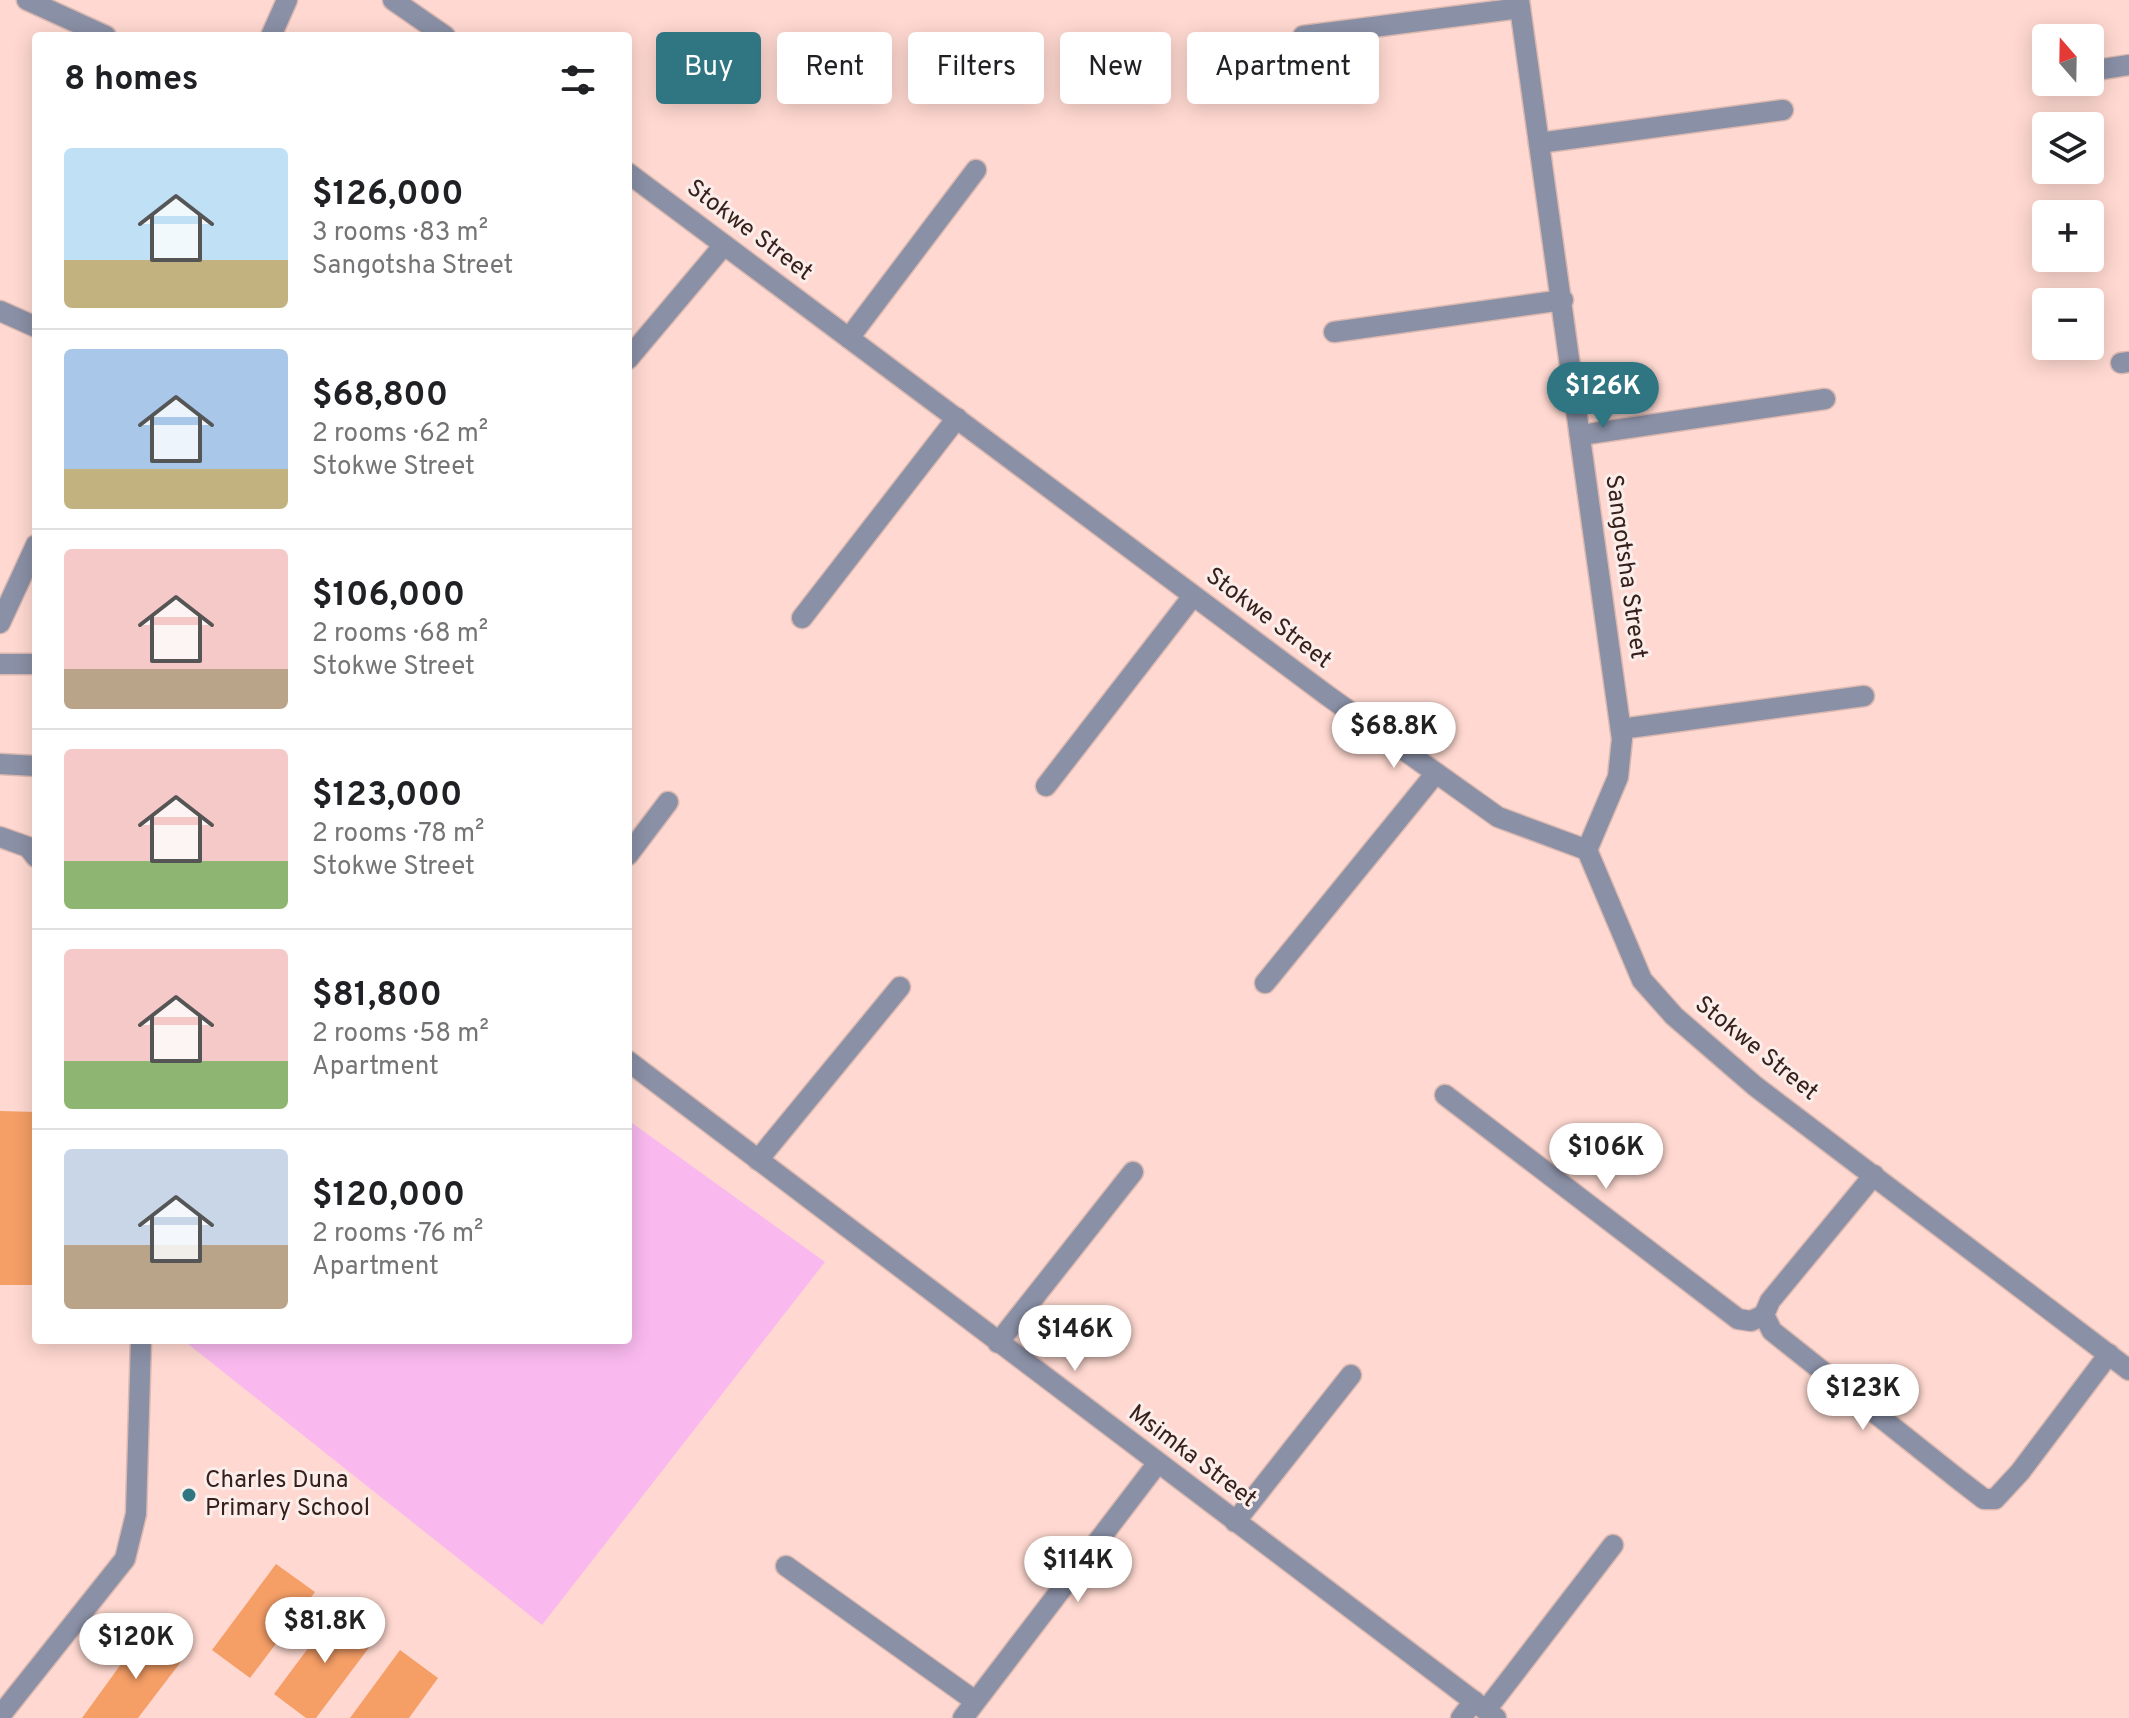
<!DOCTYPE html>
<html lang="en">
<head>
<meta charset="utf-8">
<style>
  body { margin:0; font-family:Overpass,sans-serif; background:#f2f2f2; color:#202124; height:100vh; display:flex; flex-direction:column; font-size:30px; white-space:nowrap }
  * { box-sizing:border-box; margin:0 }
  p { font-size:26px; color:#757577 }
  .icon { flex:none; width:44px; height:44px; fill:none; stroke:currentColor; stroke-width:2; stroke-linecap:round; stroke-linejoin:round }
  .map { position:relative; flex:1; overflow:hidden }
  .drawer { position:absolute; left:32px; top:32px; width:600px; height:1312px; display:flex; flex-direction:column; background:#fff; border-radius:8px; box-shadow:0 4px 20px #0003 }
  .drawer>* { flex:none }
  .banner { position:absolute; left:656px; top:32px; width:760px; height:72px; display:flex; gap:16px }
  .needle { width:52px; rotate:340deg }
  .fabs { position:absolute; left:2032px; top:24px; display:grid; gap:16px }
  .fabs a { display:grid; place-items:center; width:72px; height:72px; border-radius:8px; background:#fff; box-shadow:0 4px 20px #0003; font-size:40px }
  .price { position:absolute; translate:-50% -68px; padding:0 18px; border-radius:28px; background:#fff; color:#222; font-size:26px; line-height:52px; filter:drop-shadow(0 2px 4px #0008) }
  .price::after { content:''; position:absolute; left:50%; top:48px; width:24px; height:18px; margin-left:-12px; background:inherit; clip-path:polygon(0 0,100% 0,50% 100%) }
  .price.active { background:#2f7582; color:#fff }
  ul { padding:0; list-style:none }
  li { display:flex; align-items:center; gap:24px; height:200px; padding:0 32px }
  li+li { border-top:2px solid #e0e0e0 }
  li span { display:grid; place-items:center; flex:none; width:224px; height:160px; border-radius:8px; color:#555 }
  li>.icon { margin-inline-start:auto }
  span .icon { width:96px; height:96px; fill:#fffc; stroke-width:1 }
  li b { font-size:34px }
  h2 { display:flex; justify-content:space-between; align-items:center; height:96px; padding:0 32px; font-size:34px }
  .chip { padding:0 28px; border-radius:8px; background:#fff; box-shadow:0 4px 20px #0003; font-size:28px; line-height:72px }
  .chip.active { background:#2f7582; color:#fff }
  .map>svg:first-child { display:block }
  .garden { fill:#f9b9ee }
  .building { fill:#f59e66 }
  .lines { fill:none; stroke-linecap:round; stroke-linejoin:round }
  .service-casing { stroke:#dbb8b0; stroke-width:23 }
  .minor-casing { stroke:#dbb8b0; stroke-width:23 }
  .service { stroke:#8a90a6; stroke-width:20 }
  .minor { stroke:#8a90a6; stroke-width:20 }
  .poi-dot { fill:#2f7582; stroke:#faedea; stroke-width:3 }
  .labels { text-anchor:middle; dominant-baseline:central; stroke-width:6; stroke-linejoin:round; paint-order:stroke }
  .street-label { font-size:24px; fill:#37201b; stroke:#faedea }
  .poi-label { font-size:24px; fill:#37201b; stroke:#faedea; text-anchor:start }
</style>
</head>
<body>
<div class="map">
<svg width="2129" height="1718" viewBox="0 0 2129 1718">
  <rect width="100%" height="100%" fill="#ffd9d1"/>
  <polygon class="garden" points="628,1120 825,1262 542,1625 183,1340 628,1340"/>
  <g class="building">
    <polygon points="0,1111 36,1112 36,1285 0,1285"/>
    <polygon points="276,1564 315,1592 250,1678 212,1650"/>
    <polygon points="338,1608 377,1637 316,1718 306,1718 274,1694"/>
    <polygon points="145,1631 183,1659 138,1718 82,1718"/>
    <polygon points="400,1650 438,1678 409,1718 350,1718"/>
  </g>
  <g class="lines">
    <defs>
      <g id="service">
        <polyline points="27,0 106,36"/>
        <polyline points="1303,36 1520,8"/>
        <polyline points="2090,71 2129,65"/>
        <polyline points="1539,143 1783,110"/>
        <polyline points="0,311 36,327"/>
        <polyline points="1334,332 1563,300"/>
        <polyline points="849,338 976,170"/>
        <polyline points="628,359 724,245"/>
        <polyline points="2121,363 2129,362"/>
        <polyline points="1581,435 1825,399"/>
        <polyline points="802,618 957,418"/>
        <polyline points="1621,729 1864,696"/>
        <polyline points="0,764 36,766"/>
        <polyline points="1046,786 1193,596"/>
        <polyline points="0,837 28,847 36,857"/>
        <polyline points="628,855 668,802"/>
        <polyline points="1265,983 1436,773"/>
        <polyline points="758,1160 900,987"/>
        <polyline points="998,1343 1133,1172"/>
        <polyline points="1235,1522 1351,1375"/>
        <polyline points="786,1566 975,1701"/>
        <polyline points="1486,1710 1613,1545"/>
        <polyline points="0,1716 125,1559 136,1514 141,1340"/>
        <polyline points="1461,1718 1474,1701"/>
      </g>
      <g id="minor">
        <polyline points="393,0 445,36"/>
        <polyline points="1519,0 1622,739 1618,777 1587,850"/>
        <polyline points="271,36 287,0"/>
        <polyline points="628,173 1328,696 1498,817 1587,850 1642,980 1674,1016 1755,1086 2129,1370"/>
        <polyline points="0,623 36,545"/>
        <polyline points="0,664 36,664"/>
        <polyline points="628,1061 1496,1718"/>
        <polyline points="1445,1095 1738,1319 1751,1321 1764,1315"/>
        <polyline points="1874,1175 1770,1301 1764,1315 1772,1331 1958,1479 1984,1499 1995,1499 2020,1472 2109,1354"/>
        <polyline points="963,1718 1157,1464"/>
      </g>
    </defs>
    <use href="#service" class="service-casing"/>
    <use href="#minor" class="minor-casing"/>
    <use href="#service" class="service"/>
    <use href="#minor" class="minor"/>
  </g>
  <circle class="poi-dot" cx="189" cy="1495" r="8"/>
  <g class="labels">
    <g class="street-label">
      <text transform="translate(749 231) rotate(37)">Stokwe Street</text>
      <text transform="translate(1625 567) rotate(82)">Sangotsha Street</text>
      <text transform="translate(1268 619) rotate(37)">Stokwe Street</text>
      <text transform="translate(1756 1049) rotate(39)">Stokwe Street</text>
      <text transform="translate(1192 1457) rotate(37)">Msimka Street</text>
    </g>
    <g class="poi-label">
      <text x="205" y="1481">Charles Duna<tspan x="205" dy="28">Primary School</tspan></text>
    </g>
  </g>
</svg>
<div class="fabs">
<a><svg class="needle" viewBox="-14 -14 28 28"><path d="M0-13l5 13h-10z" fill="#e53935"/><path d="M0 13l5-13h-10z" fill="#757577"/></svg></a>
<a><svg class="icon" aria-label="layers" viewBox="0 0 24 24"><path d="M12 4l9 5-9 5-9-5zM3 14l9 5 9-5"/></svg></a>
<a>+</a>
<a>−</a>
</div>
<b class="price active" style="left:1603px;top:430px">$126K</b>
<b class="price" style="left:1394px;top:770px">$68.8K</b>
<b class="price" style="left:1606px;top:1191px">$106K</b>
<b class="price" style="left:1075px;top:1373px">$146K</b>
<b class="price" style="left:1863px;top:1432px">$123K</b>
<b class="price" style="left:1078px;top:1604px">$114K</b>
<b class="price" style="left:325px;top:1665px">$81.8K</b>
<b class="price" style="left:136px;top:1681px">$120K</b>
<div class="banner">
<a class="chip active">Buy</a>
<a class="chip">Rent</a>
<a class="chip">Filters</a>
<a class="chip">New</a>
<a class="chip">Apartment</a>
</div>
<section class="drawer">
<h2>8 homes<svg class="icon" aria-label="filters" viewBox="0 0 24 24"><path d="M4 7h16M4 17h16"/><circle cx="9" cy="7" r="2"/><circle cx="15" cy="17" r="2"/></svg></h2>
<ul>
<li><span style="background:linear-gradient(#bfe0f5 70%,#c2b280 0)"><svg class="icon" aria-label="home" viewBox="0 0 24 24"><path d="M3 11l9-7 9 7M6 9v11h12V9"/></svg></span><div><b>$126,000</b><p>3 rooms · 83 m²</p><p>Sangotsha Street</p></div></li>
<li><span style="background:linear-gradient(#a9c7e8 75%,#c2b280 0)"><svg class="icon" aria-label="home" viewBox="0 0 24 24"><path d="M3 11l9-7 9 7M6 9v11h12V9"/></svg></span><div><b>$68,800</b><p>2 rooms · 62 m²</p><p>Stokwe Street</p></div></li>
<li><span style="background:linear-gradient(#f6c9c9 75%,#b9a48a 0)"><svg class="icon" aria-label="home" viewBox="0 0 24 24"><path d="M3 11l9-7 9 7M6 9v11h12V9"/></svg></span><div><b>$106,000</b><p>2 rooms · 68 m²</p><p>Stokwe Street</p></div></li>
<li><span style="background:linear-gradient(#f6c9c9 70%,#8fb573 0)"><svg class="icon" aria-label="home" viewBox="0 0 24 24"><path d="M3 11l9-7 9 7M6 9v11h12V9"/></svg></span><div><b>$123,000</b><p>2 rooms · 78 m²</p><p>Stokwe Street</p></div></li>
<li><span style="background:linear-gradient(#f6c9c9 70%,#8fb573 0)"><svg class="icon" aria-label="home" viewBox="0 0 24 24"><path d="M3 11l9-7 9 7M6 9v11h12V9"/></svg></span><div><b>$81,800</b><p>2 rooms · 58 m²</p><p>Apartment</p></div></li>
<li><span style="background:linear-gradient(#c9d6e8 60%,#b9a48a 0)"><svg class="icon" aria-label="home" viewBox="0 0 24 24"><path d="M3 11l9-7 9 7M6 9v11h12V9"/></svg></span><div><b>$120,000</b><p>2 rooms · 76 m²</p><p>Apartment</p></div></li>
</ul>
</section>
</div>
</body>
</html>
